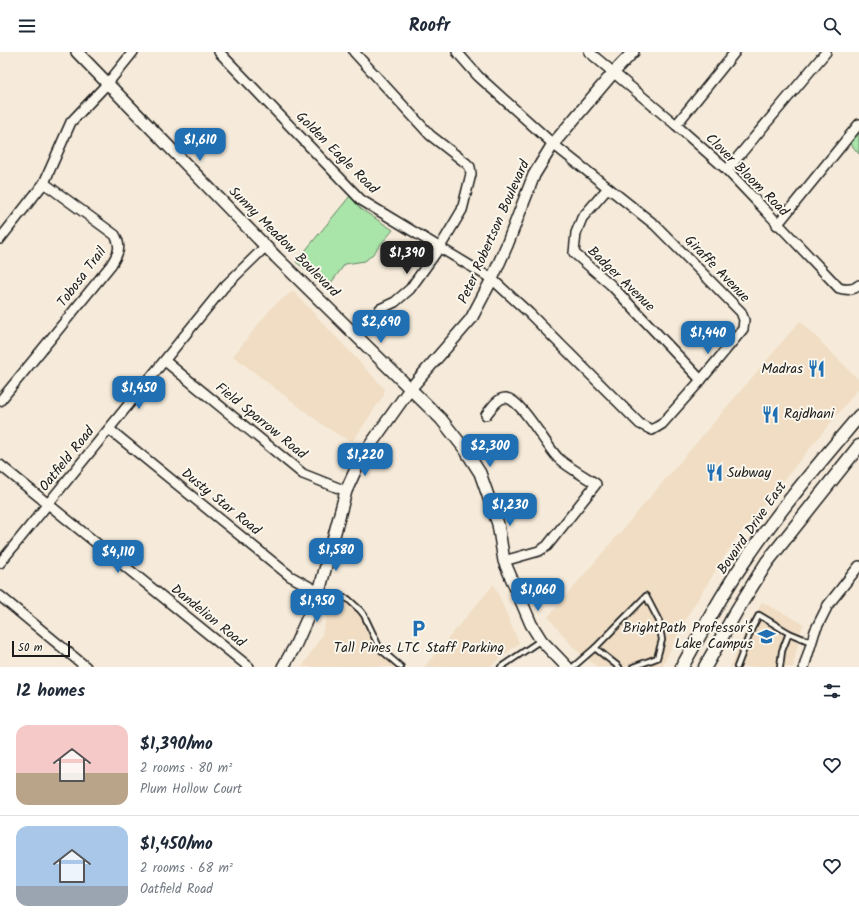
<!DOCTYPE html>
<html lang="en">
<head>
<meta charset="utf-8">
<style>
  body { margin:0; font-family:Kalam,sans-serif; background:#f2f2f3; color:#1f2937; height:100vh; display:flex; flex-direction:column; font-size:15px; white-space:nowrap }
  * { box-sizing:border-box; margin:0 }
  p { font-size:13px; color:#747a83 }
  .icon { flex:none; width:22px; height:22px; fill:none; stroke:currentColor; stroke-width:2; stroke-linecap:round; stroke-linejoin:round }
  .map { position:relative; height:615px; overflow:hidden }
  .panel { display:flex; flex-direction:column; background:#fff; flex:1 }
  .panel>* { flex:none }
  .scale { position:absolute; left:12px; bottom:10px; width:58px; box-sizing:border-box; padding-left:4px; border:2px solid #1c1c1c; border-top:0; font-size:11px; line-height:14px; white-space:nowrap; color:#1c1c1c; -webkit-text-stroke:3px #fbf7ec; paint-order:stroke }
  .price { position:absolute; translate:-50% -34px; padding:0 9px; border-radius:8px; background:#1f6fb2; color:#fff; font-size:13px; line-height:26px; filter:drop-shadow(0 1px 2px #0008) }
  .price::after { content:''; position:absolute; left:50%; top:24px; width:12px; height:9px; margin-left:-6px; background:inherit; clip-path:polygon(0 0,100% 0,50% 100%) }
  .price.current { background:#222; color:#fff }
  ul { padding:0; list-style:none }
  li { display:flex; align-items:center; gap:12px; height:100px; padding:0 16px }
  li+li { border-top:1px solid #e0e1e3 }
  li span { display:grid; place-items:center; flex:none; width:112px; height:80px; border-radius:12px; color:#555 }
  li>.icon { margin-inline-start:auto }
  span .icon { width:48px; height:48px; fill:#fffc; stroke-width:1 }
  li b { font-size:17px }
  h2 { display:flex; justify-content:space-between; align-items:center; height:48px; padding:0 16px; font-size:17px }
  header { display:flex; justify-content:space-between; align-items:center; height:52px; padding:0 16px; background:#fff; font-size:18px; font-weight:700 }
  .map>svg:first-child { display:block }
  .built { fill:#f0ddc4 }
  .green { fill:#a9e4a9; stroke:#628062 }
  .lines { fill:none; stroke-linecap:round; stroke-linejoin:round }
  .service-casing { stroke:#1c1c1c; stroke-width:8 }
  .minor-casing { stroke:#1c1c1c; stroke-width:12 }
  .tertiary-casing { stroke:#1c1c1c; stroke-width:14 }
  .secondary-casing { stroke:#1c1c1c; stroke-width:15 }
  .service { stroke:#fbf7ec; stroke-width:4.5 }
  .minor { stroke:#fbf7ec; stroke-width:9 }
  .tertiary { stroke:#fbf7ec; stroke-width:11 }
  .secondary { stroke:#fbf7ec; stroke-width:12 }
  .labels { text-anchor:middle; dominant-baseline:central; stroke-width:4; stroke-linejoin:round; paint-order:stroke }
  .street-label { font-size:14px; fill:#1c1c1c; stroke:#fbf7ec }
  .poi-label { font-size:14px; fill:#1c1c1c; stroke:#fbf7ec; text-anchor:end }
</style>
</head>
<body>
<header><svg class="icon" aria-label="menu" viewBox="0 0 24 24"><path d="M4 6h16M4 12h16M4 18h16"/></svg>Roofr<svg class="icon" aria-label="search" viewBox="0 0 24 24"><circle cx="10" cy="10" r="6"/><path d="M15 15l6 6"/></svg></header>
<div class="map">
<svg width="859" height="615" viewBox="0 0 859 615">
  <rect width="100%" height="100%" fill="#f6ebda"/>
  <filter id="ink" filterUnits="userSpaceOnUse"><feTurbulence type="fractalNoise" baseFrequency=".025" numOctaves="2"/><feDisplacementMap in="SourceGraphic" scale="8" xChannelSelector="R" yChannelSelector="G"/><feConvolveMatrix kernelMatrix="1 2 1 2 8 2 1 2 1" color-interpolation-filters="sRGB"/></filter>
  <g filter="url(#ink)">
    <g class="built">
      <polygon points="293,239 384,336 384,343 353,389 347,388 324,374 233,304 273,254"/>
      <polygon points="800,269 859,328 859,336 735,488 686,566 662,615 597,615 574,596 548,565"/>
      <polygon points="494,532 519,591 490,615 424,615"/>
      <polygon points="333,544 348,547 360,558 380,597 401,615 302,615 321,585"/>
      <polygon points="762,550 804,572 801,578 793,615 730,615 746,579"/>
    </g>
    <g class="green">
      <polygon points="859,78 859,102 849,90"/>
      <polygon points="350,144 361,157 393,178 372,203 365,209 345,212 328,235 296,210"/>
    </g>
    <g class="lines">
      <defs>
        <g id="service">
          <polyline points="319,540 348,547 360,558 364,563 380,597 401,615"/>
          <polyline points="789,581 811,590"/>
          <polyline points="595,596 619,615"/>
          <polyline points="501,615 541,588"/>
          <polyline points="573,615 595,596 646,544 659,569 662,588 657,606 633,615"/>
          <polyline points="737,615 752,576 759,563 789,581 782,599 780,615"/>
        </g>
        <g id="minor">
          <polyline points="219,0 361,148 492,227 529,261 640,372 652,378 662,372 701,328 743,277 744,268 741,260 655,173 553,92 478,24 457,0"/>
          <polyline points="354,0 430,83 466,111 470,115 471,122 462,158 440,195 410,237 395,250 380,257"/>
          <path d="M589 0 676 73 727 118 839 236C846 238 853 239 859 233"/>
          <polyline points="676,73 735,0"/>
          <polyline points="727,118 826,0"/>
          <polyline points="608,136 582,166 576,181 574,201 611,233 701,328"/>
          <polyline points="777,173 859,72"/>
          <polyline points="0,187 44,131 71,70 108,31 133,0"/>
          <polyline points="165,309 303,422 346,439"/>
          <path d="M0 349 111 213C118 202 122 195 115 183L44 131"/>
          <path d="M486 363C490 358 498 345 506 346 522 348 546 394 558 406 566 414 586 425 596 432L547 494 539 499 504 509"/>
          <polyline points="109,377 290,524 319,540"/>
          <polyline points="0,413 249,615"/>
          <polyline points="0,511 224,235 266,194"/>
          <polyline points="0,544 86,615"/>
          <polyline points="804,615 815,579 828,553 859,514"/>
        </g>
        <g id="tertiary">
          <polyline points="77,0 276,205 441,367 464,396 480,421 498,472 504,509 531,572 541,588 567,615"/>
          <polyline points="283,615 295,594 319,540 346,439 361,406 410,337 471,267 492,227 507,193 534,123 553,92 613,21 633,0"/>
        </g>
        <g id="secondary">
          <path d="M682 615C704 576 725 536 751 500 784 452 822 408 859 364"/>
          <polyline points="705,615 737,558 767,510 859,394"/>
        </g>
      </defs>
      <use href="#service" class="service-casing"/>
      <use href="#minor" class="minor-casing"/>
      <use href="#tertiary" class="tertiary-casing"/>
      <use href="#secondary" class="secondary-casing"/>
      <use href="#service" class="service"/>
      <use href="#minor" class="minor"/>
      <use href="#tertiary" class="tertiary"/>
      <use href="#secondary" class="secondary"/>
    </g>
  </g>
  <defs>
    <symbol id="restaurant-bare" viewBox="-9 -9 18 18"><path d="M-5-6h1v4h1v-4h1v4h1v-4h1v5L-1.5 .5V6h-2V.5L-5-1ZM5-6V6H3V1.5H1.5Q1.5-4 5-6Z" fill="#1f6fb2" stroke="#fbf7ec" stroke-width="2.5" paint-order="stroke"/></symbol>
    <symbol id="parking-bare" viewBox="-9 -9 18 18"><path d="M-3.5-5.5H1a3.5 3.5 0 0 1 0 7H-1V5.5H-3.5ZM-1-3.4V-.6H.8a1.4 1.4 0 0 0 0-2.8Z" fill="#1f6fb2" stroke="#fbf7ec" stroke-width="2.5" paint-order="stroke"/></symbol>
    <symbol id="school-bare" viewBox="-9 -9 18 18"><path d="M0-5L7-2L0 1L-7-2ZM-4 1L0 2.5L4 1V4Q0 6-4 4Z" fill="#1f6fb2" stroke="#fbf7ec" stroke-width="2.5" paint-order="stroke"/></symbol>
  </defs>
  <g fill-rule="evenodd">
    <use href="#restaurant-bare" x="804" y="304" width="25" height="25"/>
    <use href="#restaurant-bare" x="758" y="350" width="25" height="25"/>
    <use href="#restaurant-bare" x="702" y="408" width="25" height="25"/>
    <use href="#parking-bare" x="406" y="564" width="25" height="25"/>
    <use href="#school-bare" x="754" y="572" width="25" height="25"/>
  </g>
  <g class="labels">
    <g class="street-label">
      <text transform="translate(337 101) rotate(45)">Golden Eagle Road</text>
      <text transform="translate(747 123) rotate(45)">Clover Bloom Road</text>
      <text transform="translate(494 180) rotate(-66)">Peter Robertson Boulevard</text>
      <text transform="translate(284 190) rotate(45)">Sunny Meadow Boulevard</text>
      <text transform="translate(717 217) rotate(46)">Giraffe Avenue</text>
      <text transform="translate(82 225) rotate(-53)">Tobosa Trail</text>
      <text transform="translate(621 227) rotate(44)">Badger Avenue</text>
      <text transform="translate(261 369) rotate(39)">Field Sparrow Road</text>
      <text transform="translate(67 407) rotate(-51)">Oatfield Road</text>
      <text transform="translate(221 450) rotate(39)">Dusty Star Road</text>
      <text transform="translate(752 476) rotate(-55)">Bovaird Drive East</text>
      <text transform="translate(208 564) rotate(39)">Dandelion Road</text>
    </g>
    <g class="poi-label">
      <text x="803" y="317">Madras</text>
      <text x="784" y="362" text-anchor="start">Rajdhani</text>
      <text x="727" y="421" text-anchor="start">Subway</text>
      <text x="753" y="576">BrightPath Professor's<tspan x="753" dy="16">Lake Campus</tspan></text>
      <text x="419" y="596" text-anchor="middle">Tall Pines LTC Staff Parking</text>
    </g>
  </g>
</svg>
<div class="scale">50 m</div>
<b class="price" style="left:200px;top:110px">$1,610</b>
<b class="price current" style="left:407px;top:223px">$1,390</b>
<b class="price" style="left:381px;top:292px">$2,690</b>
<b class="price" style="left:708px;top:303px">$1,440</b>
<b class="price" style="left:139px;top:358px">$1,450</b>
<b class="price" style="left:490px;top:416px">$2,300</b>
<b class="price" style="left:365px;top:425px">$1,220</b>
<b class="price" style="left:510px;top:475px">$1,230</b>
<b class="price" style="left:336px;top:520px">$1,580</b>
<b class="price" style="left:118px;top:522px">$4,110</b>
<b class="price" style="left:538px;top:560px">$1,060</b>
<b class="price" style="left:317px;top:571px">$1,950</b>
</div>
<section class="panel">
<h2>12 homes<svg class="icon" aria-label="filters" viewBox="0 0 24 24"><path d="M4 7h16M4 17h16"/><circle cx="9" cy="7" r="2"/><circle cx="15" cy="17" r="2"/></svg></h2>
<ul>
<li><span style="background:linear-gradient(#f6c9c9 60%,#b9a48a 0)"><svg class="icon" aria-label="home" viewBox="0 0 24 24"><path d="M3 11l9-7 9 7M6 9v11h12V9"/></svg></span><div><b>$1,390/mo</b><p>2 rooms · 80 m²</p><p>Plum Hollow Court</p></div><svg class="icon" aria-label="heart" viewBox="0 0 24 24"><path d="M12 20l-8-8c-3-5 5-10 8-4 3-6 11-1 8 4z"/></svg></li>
<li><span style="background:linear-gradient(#a9c7e8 75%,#9aa5b1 0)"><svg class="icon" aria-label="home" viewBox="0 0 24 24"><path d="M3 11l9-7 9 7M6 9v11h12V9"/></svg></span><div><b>$1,450/mo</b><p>2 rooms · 68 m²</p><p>Oatfield Road</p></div><svg class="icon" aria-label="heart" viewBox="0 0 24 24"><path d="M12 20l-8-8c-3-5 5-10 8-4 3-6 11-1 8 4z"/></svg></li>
</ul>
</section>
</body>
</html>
